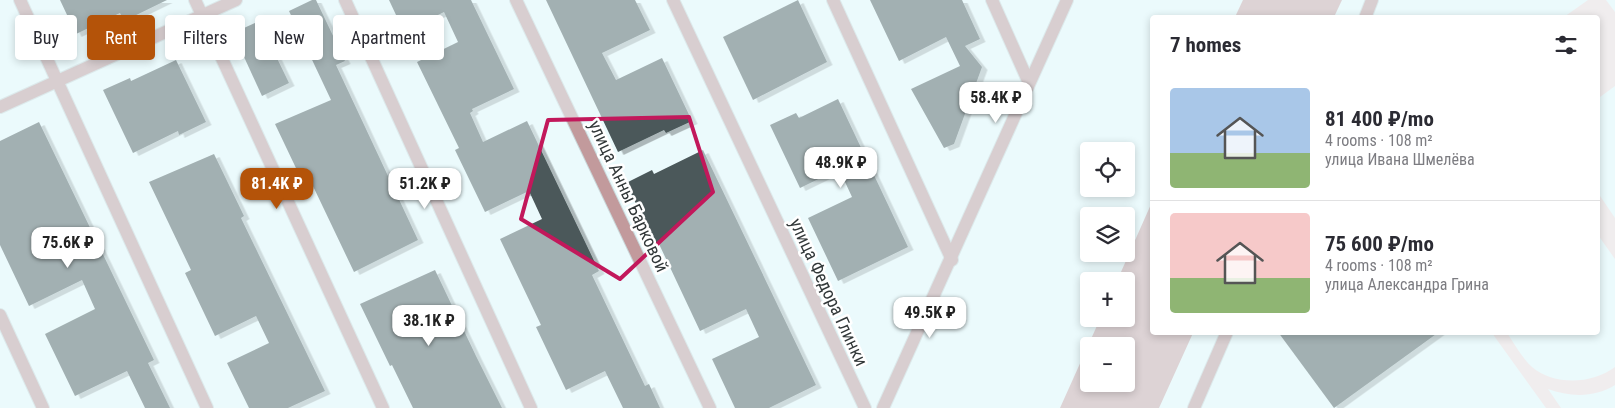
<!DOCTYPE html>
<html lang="en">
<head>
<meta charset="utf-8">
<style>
  body { margin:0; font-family:"Roboto Condensed",sans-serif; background:#f2f2f3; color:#2b2b33; height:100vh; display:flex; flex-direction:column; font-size:19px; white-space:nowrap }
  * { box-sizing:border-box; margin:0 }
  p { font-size:16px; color:#7c7c81 }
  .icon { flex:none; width:28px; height:28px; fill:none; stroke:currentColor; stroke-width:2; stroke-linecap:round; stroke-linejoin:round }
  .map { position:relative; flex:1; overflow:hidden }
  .side { position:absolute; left:1150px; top:15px; width:450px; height:320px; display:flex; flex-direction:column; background:#fff; border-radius:5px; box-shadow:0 2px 8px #0003 }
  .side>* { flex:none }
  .guide { position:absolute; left:15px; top:15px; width:475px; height:45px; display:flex; gap:10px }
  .buttons { position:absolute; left:1080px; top:142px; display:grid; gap:10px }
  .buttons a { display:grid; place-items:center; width:55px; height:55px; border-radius:5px; background:#fff; box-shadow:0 2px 8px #0003; font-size:25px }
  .price { position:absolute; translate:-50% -42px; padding:0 11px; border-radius:10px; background:#fff; color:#222; font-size:16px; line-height:32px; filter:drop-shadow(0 1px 2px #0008) }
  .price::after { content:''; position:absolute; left:50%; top:30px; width:15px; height:11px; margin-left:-8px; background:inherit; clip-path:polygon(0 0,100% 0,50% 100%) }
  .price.current { background:#b45309; color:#fff }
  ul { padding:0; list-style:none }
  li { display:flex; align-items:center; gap:15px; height:125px; padding:0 20px }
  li+li { border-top:1px solid #e1e1e2 }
  li span { display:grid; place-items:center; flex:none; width:140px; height:100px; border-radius:5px; color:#555 }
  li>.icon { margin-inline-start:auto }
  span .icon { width:60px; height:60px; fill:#fffc; stroke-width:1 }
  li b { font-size:21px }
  h2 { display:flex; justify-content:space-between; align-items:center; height:60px; padding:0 20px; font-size:21px }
  .pill { padding:0 18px; border-radius:5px; background:#fff; box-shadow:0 2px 8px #0003; font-size:18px; line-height:45px }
  .pill.current { background:#b45309; color:#fff }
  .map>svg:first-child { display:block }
  .green { fill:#f7ddde }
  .forest { fill:#cca4a6; fill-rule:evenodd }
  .building { fill:#4b585a; filter:url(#shadow) }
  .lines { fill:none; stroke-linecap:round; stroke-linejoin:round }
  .street-casing { stroke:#cad7d9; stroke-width:14 }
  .street { stroke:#c29a9c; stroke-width:12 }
  .marked { fill:none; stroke:#c2185b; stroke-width:4; stroke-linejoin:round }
  .labels { text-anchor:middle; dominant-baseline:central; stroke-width:5; stroke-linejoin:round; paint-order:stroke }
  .street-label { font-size:18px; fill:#323839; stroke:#fff }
</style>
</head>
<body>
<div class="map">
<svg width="1615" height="408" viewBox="0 0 1615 408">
  <defs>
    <filter id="shadow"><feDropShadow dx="5.5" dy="3" stdDeviation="0" flood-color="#0004"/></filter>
  </defs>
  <rect width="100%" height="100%" fill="#ebfafc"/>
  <g class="green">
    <polygon points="1588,0 1606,0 1615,12 1615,86 1600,97 1598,93 1598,18 1564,17"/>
    <polygon points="1598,193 1615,218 1615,259 1598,235"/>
    <path d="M1492 333H1507C1514 343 1522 358 1532 367 1554 386 1593 384 1615 367V385C1594 398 1570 397 1548 389L1561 408H1546Z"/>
  </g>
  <g class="forest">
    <polygon points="1243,0 1342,0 1334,17 1235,17"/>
    <path d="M1152 202V332L1193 333 1159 408H1060L1100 319H1126V281H1117ZM1089 346H1126V384H1089Z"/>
  </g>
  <g class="building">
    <polygon points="60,0 167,0 124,21 120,13 76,34"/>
    <polygon points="312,0 316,0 345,61 336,65 418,240 354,272 312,184 305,187 275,124 331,100 289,11"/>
    <polygon points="389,0 471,0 514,89 472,109 473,111 470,113 483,142 527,121 599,271 592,275 645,386 649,384 660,408 623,408 605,371 566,390 536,327 541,325 500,239 542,219 529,191 485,212 455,150 459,148 417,62 458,42 444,12 404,32"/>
    <polygon points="546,0 635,0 650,30 602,53 616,80 662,58 692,121 666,133 664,130 618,152"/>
    <polygon points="798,0 827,62 753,100 723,37"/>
    <polygon points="870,0 962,0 980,39 965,46 982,67 954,144 944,148 911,89 960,66 946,37 899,61"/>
    <polygon points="259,21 289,83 262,96 233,33"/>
    <polygon points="176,60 206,122 179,135 178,131 133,153 103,90 130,78 131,81"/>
    <polygon points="838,99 908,247 838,281 808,218 852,197 839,169 800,188 770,125 796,113 799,118"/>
    <polygon points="39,122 154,360 148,363 170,408 145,408 127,371 75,396 45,334 95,309 82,280 29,306 0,245 0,141"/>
    <polygon points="703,150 816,385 769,408 735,408 712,359 759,337 746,309 700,331 659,244 656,245 626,183 652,170 654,174"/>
    <polygon points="214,154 244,216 241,218 325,391 288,408 249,408 227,363 269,343 256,316 215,336 185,273 191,270 149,182"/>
    <polygon points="435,270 476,356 502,408 413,408 392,365 390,366 360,304"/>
    <polygon points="1278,332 1439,332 1334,408"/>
  </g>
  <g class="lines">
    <defs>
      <g id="street">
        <polyline points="20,0 207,408"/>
        <polyline points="195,0 383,408"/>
        <polyline points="345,0 531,408"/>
        <polyline points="516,0 710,408"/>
        <polyline points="673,0 865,408"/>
        <polyline points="833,0 952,260"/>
        <polyline points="992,0 1029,83"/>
        <polyline points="1365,18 1372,0"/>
        <polyline points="0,107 236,0"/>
        <polyline points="0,315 43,408"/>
        <polyline points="883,408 1067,0"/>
        <polyline points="1194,408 1227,332"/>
      </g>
    </defs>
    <use href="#street" class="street-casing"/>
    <use href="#street" class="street"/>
  </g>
  <path d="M0 0H1615V408H0ZM689 117 713 192 620 279 521 219 548 120Z" fill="#ebfafc" fill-opacity=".55" fill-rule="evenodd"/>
  <path class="marked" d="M689 117 713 192 620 279 521 219 548 120Z"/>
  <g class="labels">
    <g class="street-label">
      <text transform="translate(629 196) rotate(65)">улица Анны Барковой</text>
      <text transform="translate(829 292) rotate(65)">улица Федора Глинки</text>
    </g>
  </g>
</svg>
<div class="buttons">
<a><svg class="icon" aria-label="locate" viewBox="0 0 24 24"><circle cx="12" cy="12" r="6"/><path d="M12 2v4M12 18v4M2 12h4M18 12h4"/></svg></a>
<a><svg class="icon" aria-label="layers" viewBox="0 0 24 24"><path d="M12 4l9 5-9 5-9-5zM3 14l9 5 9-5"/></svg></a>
<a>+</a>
<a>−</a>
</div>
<b class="price" style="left:996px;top:124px">58.4K ₽</b>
<b class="price" style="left:841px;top:189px">48.9K ₽</b>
<b class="price current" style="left:277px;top:210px">81.4K ₽</b>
<b class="price" style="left:425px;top:210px">51.2K ₽</b>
<b class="price" style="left:68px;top:269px">75.6K ₽</b>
<b class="price" style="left:930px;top:339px">49.5K ₽</b>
<b class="price" style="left:429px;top:347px">38.1K ₽</b>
<div class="guide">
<a class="pill">Buy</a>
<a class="pill current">Rent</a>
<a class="pill">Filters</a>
<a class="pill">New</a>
<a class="pill">Apartment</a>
</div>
<section class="side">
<h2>7 homes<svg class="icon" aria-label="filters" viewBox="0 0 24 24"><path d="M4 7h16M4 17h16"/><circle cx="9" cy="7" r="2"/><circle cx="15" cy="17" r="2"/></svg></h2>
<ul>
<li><span style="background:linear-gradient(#a9c7e8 65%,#8fb573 0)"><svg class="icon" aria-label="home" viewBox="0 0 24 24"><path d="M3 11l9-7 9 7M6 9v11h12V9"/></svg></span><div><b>81 400 ₽/mo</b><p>4 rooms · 108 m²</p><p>улица Ивана Шмелёва</p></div></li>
<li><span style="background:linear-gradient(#f6c9c9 65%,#8fb573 0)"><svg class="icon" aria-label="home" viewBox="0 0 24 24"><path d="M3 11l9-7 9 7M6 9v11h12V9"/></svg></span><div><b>75 600 ₽/mo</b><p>4 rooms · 108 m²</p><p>улица Александра Грина</p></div></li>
</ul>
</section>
</div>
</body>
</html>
